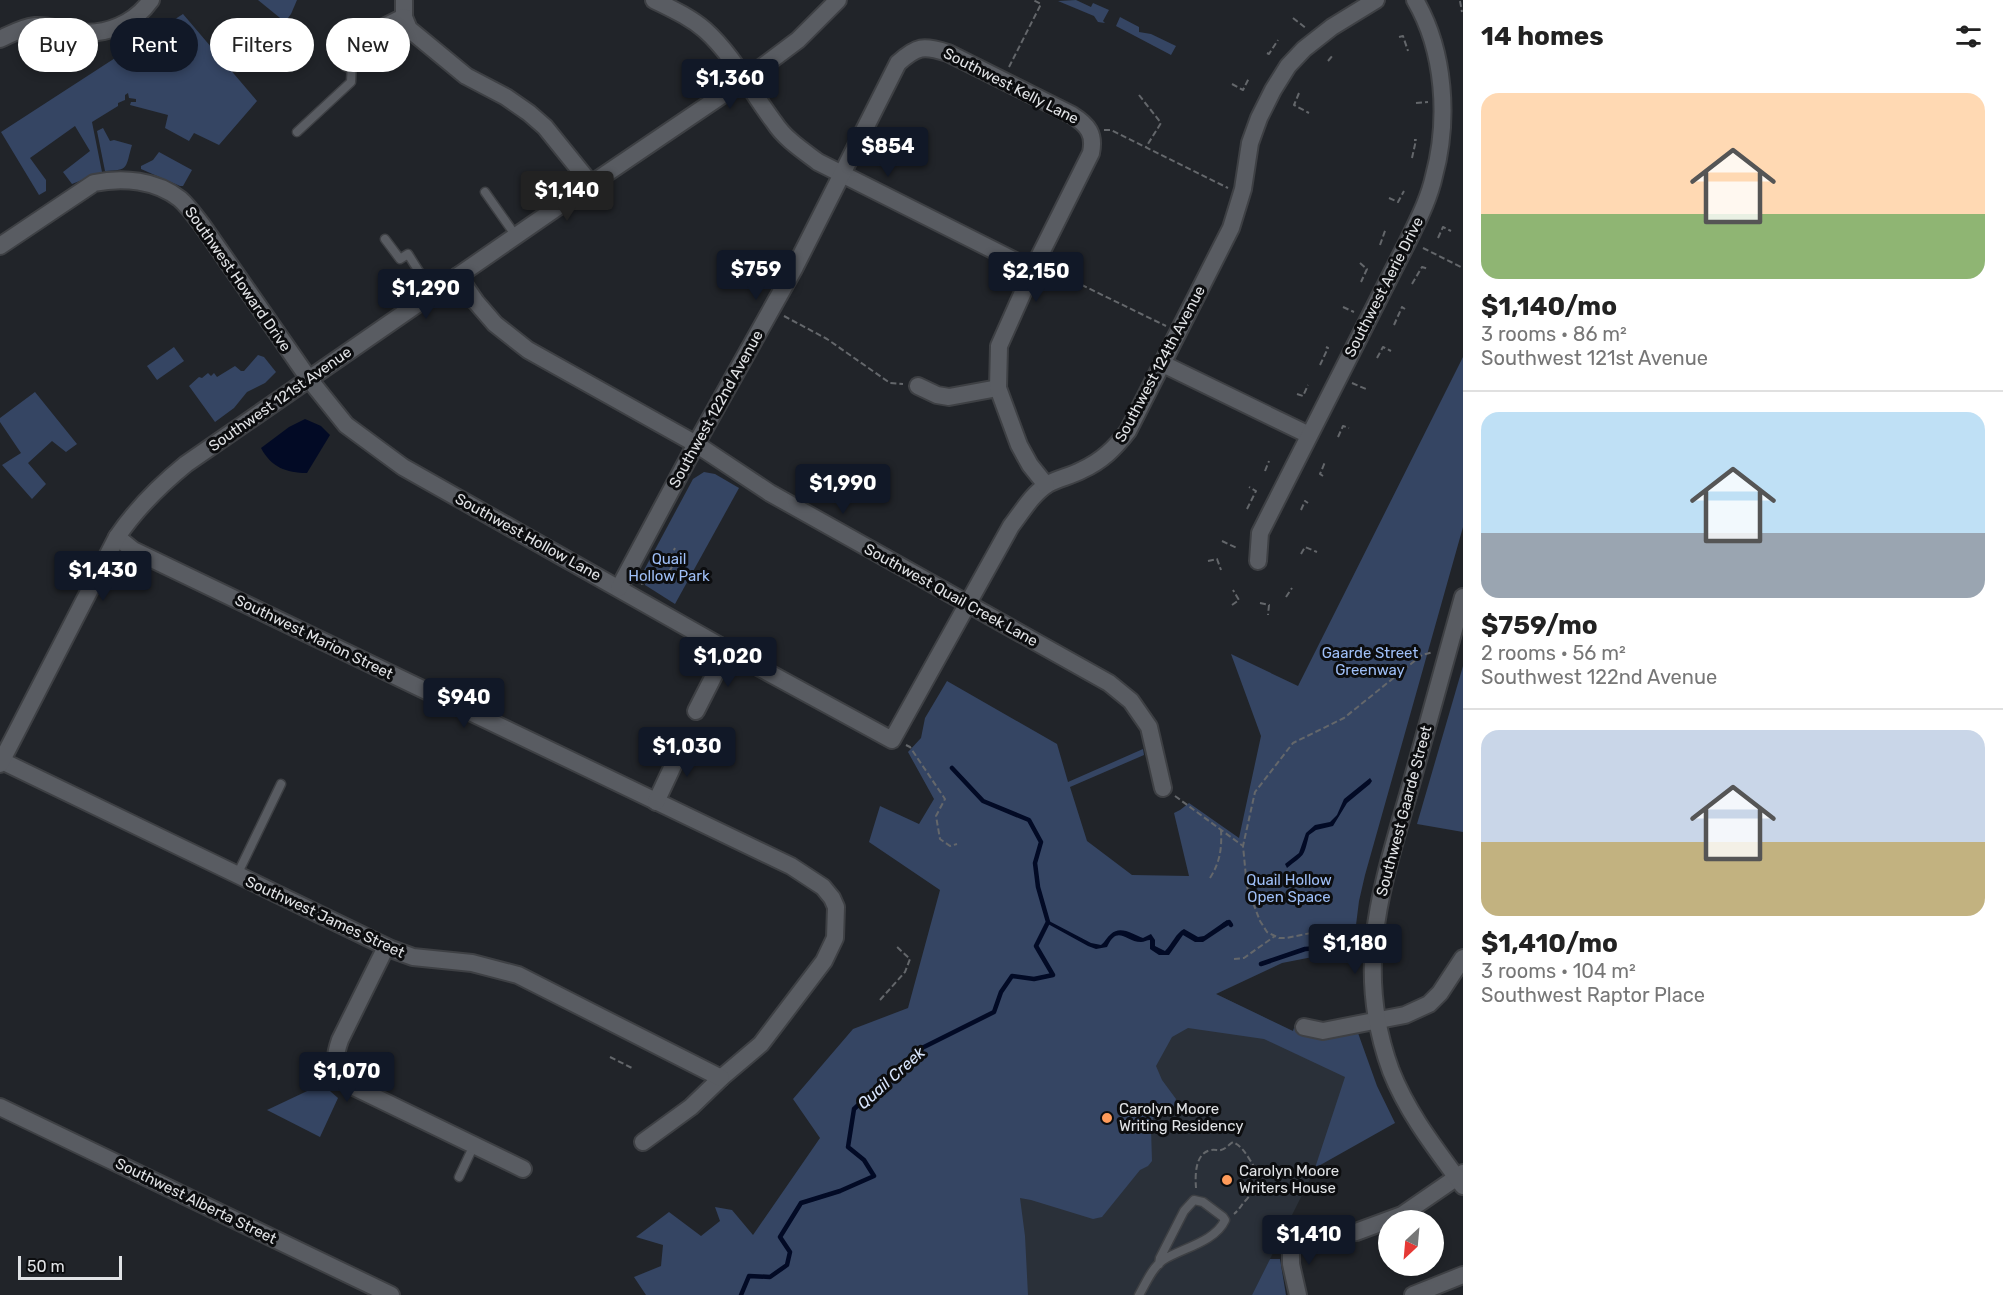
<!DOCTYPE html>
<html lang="en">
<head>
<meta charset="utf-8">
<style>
  body { margin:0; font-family:Rubik,sans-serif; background:#f6f6f6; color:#222; height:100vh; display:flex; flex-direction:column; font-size:22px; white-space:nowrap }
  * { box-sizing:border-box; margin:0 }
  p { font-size:20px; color:#767676 }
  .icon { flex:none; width:33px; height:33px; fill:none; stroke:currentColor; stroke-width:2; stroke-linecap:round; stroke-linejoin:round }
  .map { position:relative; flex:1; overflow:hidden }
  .side { display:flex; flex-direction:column; background:#fff; width:540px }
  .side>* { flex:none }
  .hud { position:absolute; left:18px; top:18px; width:570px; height:54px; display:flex; gap:12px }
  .needle { width:39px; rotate:206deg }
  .tools { position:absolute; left:1378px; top:1210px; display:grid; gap:12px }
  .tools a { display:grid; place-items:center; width:66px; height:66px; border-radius:50%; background:#fff; box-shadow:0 3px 9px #0003; font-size:30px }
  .scale { position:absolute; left:18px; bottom:15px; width:104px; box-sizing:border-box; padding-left:6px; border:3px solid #e1e3e6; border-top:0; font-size:16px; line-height:21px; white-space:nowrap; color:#e1e3e6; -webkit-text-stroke:4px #0c0d0f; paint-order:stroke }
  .price { position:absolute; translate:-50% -51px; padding:0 14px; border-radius:6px; background:#111827; color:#fff; font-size:20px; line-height:39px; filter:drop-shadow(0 2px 3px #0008) }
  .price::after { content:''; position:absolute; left:50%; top:36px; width:18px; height:14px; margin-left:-9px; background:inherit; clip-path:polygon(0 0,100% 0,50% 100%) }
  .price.selected { background:#222; color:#fff }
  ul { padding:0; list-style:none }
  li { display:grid; align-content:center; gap:12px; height:318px; padding:0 18px }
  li+li { border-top:2px solid #e0e0e0 }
  li span { display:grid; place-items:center; height:186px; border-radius:18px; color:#555 }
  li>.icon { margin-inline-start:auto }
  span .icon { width:108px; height:108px; fill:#fffc; stroke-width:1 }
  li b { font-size:26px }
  h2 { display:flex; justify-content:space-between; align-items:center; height:72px; padding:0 18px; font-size:26px }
  .chip { padding:0 21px; border-radius:27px; background:#fff; box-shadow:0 3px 9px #0003; font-size:21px; line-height:54px }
  .chip.selected { background:#111827; color:#fff }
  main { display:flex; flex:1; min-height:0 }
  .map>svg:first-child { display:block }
  .built { fill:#2a3039 }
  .green { fill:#354563 }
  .water { fill:#020a25 }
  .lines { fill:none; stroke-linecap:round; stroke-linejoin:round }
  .stream { stroke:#020a25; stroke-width:4.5 }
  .service-casing { stroke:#3e4044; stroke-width:11 }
  .minor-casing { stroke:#3e4044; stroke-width:20 }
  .secondary-casing { stroke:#3e4044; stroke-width:20 }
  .path { stroke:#64676b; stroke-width:2; stroke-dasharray:6 3; stroke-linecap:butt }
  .service { stroke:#595c62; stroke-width:8 }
  .minor { stroke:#595c62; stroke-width:16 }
  .secondary { stroke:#595c62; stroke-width:16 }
  .poi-dot { fill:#ff9b5a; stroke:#0c0d0f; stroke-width:2 }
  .labels { text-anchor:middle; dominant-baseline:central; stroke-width:6; stroke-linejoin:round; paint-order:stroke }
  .street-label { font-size:15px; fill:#e1e3e6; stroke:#0c0d0f }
  .park-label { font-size:15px; fill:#9fbff7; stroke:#0c0d0f }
  .poi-label { font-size:15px; fill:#e1e3e6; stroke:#0c0d0f; text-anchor:start }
  .water-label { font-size:16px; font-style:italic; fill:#d8e5fd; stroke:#0c0d0f }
</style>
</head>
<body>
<main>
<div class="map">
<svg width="1463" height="1295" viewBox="0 0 1463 1295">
  <rect width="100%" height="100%" fill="#212429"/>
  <polygon class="built" points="990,884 1366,1067 1252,1295 785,1295"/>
  <g class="green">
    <polygon points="258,0 297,0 291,14 285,22"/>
    <polygon points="1076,0 1091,7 1093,3 1109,10 1103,21 1105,23 1098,22 1094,16 1058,1"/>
    <polygon points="183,14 257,101 219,145 194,133 189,141 165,128 168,115 130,105 131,102 136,102 136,99 129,98 128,93 125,95 125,100 118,103 118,106 92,122 102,172 72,184 63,172 90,151 75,126 30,158 46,180 46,191 39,195 1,132"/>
    <polygon points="1120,17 1139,27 1139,32 1151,34 1176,46 1171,55 1116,26"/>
    <path d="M103 128 110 141 114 140 132 145C125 168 130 170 105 171L97 131Z"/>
    <polygon points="159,152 192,170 183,186 180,186 141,169 141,166 153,160"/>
    <polygon points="174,347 184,361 157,380 147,366"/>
    <polygon points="258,355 264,357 276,372 265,383 247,392 234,408 215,422 189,386 199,377 202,378 208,373 211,376 214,373 217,377 235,366 241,371 244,371"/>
    <polygon points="1463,357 1463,527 1365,875 1359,901 1353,949 1282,963 1216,994 1293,1031 1294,1028 1321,1039 1358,1033 1377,1086 1395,1123 1315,1168 1345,1077 1264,1039 1188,1028 1172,1037 1156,1066 1162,1080 1176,1099 1173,1109 1157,1105 1153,1106 1154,1111 1151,1129 1152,1161 1148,1166 1140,1170 1102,1217 1093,1219 1031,1200 1020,1198 1025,1236 1028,1295 646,1295 634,1277 661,1266 663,1245 636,1237 669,1212 701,1236 720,1221 715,1207 732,1210 753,1235 820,1138 793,1099 853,1029 908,1008 940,890 869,842 880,806 919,824 934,799 908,752 921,738 925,718 947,681 1057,744 1068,782 1143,749 1144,755 1070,787 1087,841 1132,875 1189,876 1174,813 1180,810 1189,803 1239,838 1261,736 1231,654 1298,686"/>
    <polygon points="35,392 77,444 66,452 52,441 28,463 46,484 32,499 2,465 21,453 0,422 0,418"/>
    <polygon points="704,472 715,474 739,488 675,604 645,585 643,572 693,479"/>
    <polygon points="1463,666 1463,832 1417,824"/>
    <polygon points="322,1084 338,1098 320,1137 267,1110"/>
    <polygon points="1270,1259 1280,1259 1286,1295 1252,1295"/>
  </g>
  <g class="water">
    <path d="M305 419 321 426 330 435 307 473C286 473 271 467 261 448L289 427Z"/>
    <path d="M1370 778 1372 781 1370 784 1347 803 1333 826 1316 830 1309 835C1303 859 1305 853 1287 868L1285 864 1299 853 1306 833 1315 825 1330 822 1337 815 1344 799Z"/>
    <path d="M1227 920 1230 924 1203 942H1195L1183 935 1169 955H1159L1150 949V940C1147 940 1144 942 1141 942 1125 942 1118 924 1107 947L1096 949 1088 946 1048 924 1049 921 1091 943 1101 945C1105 942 1107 937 1111 934 1120 925 1133 934 1143 938L1151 934 1155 940V946L1165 951C1172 944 1176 933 1184 929L1198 937 1204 936Z"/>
  </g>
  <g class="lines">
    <g class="stream">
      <polyline points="1224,925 1229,922 1231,925"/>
      <polyline points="1261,964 1305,949 1335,947"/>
      <polyline points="741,1295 749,1276 770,1277 787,1265 790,1252 780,1237 801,1203 840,1191 874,1176 864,1160 848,1147 854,1109 918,1050 994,1012 1001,992 1012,976 1034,979 1053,975 1036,946 1048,922 1038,887 1035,863 1041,842 1029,820 983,801 952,768"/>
    </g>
    <defs>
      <g id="service">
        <polyline points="297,132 351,82 352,61"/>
        <polyline points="485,192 516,236"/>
        <polyline points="385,239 400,259 408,254 433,294"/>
        <polyline points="237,875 281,784"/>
        <polyline points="459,1177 474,1145"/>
        <path d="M1139 1295C1146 1283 1152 1268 1163 1260 1182 1248 1215 1242 1225 1220L1223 1217 1203 1202 1194 1200 1184 1211 1160 1258 1159 1264"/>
      </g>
      <g id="minor">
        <polyline points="404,0 404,17 409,29 466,76 506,97 529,113 545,127 591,184"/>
        <path d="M654 0C672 9 690 17 705 30 734 56 751 92 774 122 785 139 802 150 818 162L1033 270"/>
        <path d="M0 39C11 34 23 27 35 26 50 25 63 31 77 32 106 36 135 23 151 0"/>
        <polyline points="348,63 357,57 384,27 404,17"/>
        <path d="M0 246 94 183C123 177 156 180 180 199 188 206 195 216 202 225L309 379 346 425 403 467 727 650 892 740 1011 526C1022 512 1032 494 1048 484 1059 478 1071 476 1082 470 1102 461 1115 448 1128 431L1231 228 1243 189 1250 143 1259 118 1273 90 1288 66 1304 49 1332 27 1376 0"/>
        <polyline points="458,276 476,302 495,324 528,350 696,444 770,493 1109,683 1131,701 1149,727 1163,788"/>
        <polyline points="1163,364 1309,435"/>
        <polyline points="918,386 937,395 949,397 998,388"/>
        <polyline points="117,537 133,550 791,866 823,887 832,898 836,907 835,938 824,961 761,1044 721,1078 691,1107 643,1142"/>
        <path d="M1258 561 1260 533 1408 241C1418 220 1429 199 1434 176 1449 120 1445 51 1415 0"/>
        <path d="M619 588 696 444 795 267 898 63C917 46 923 45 948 53L1072 115C1088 125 1095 134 1091 153L1036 263 999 346 998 388 1019 445 1030 465 1046 485"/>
        <polyline points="696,711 727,650"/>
        <polyline points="2,761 391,949 413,957 472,963 518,975 721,1078"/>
        <polyline points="656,802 686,738"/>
        <path d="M386 947 340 1040C332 1063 334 1073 354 1087L523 1169"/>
        <polyline points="1304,1027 1323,1031 1405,1015 1429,1004 1440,993 1463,958"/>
        <polyline points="0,1107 391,1295"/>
        <polyline points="1298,1295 1291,1264 1291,1243 1356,1232 1402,1215 1463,1173"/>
        <polyline points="1413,1295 1463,1275"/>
      </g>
      <g id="secondary">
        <path d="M1463 597C1446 658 1429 720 1412 781 1383 884 1352 965 1391 1071 1408 1114 1436 1149 1463 1186"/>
        <path d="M0 764 117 537C136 509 159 486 186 464L591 184 746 79 798 40 838 0"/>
      </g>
    </defs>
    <use href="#service" class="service-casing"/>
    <use href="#minor" class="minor-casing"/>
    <use href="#secondary" class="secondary-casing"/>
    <g class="path">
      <polyline points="1460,1 1462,12"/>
      <polyline points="1293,18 1307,29"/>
      <polyline points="1399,37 1403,36 1408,51"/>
      <polyline points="1267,53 1269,54 1278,40"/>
      <polyline points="1328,61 1333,55"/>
      <polyline points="1009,67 1041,4 1033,0"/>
      <polyline points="1232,84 1243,90 1249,78"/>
      <polyline points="1299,93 1294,105 1309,113"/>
      <polyline points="1139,95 1161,123 1146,147"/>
      <polyline points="1416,103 1428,102"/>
      <polyline points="1104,130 1111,130 1228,188"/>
      <polyline points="1412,158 1416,140 1414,140"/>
      <polyline points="1389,198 1398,202 1404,191"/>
      <polyline points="1438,238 1443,227 1451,231"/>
      <polyline points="1380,245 1386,228"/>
      <polyline points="1423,248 1463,268"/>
      <polyline points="733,258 771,279"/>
      <polyline points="1360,263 1367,269 1361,282"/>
      <polyline points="1049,269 1166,326"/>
      <polyline points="1412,284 1422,267 1429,269"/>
      <polyline points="1343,307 1354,312"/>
      <polyline points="784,316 827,339 890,383 903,384"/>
      <polyline points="1394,325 1402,307 1405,309"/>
      <polyline points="1377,358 1383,347 1391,351"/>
      <polyline points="1320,365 1328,348 1326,347"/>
      <polyline points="1352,383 1366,389"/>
      <polyline points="1297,394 1303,396 1308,385"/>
      <polyline points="1338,437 1343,426 1349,428"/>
      <polyline points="1265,471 1269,461"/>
      <polyline points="1323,476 1320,474 1325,462"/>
      <polyline points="1247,509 1256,491 1249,487"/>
      <polyline points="1301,510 1305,501 1308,503"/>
      <polyline points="1222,541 1237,548"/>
      <polyline points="1301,554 1305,547 1317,552"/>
      <polyline points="1208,561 1217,559 1221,570"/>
      <polyline points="641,584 652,580 658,573 666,577 673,565 668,563 675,548"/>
      <polyline points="1286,597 1292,588"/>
      <polyline points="1260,603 1269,605 1268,615"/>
      <polyline points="1232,605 1239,600 1233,590"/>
      <polyline points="906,745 910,747 945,799 936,816 940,839 950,846 957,844"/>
      <polyline points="1175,796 1243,846"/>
      <path d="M1210 878C1220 862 1222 849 1221 830"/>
      <polyline points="1358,940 1353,932 1335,925 1321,931 1286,938 1279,938 1267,932 1260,921 1247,887 1243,846 1255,792 1293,743 1344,718 1422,655 1433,652"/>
      <polyline points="1234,959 1244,958 1275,936"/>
      <polyline points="880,1000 905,972 910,959 896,946"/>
      <polyline points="610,1057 632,1068 631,1069"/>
      <polyline points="1242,1168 1254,1167"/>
      <path d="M1196 1188C1195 1175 1195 1153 1211 1150 1216 1149 1217 1151 1221 1150 1226 1149 1229 1144 1233 1142 1241 1146 1245 1152 1250 1160 1260 1175 1259 1185 1247 1199 1242 1204 1239 1210 1234 1214"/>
    </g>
    <use href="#service" class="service"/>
    <use href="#minor" class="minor"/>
    <use href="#secondary" class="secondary"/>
  </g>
  <g class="poi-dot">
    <circle cx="1107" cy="1118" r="6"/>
    <circle cx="1227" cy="1180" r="6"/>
  </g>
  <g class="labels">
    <g class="street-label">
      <text transform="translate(1011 86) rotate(27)">Southwest Kelly Lane</text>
      <text transform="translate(238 279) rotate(55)">Southwest Howard Drive</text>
      <text transform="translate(1384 287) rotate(-63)">Southwest Aerie Drive</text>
      <text transform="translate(1160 364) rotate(-62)">Southwest 124th Avenue</text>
      <text transform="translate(280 399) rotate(-35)">Southwest 121st Avenue</text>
      <text transform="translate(716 409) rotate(-61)">Southwest 122nd Avenue</text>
      <text transform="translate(528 537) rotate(29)">Southwest Hollow Lane</text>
      <text transform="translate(951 595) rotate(29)">Southwest Quail Creek Lane</text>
      <text transform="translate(314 637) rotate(26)">Southwest Marion Street</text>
      <text transform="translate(1404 811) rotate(-75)">Southwest Gaarde Street</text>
      <text transform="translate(325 917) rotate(25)">Southwest James Street</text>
      <text transform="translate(196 1201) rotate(26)">Southwest Alberta Street</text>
    </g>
    <g class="park-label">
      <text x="669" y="559">Quail<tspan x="669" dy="17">Hollow Park</tspan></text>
      <text x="1370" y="653">Gaarde Street<tspan x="1370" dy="17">Greenway</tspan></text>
      <text x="1289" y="880">Quail Hollow<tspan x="1289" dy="17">Open Space</tspan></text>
    </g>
    <g class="poi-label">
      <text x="1119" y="1109">Carolyn Moore<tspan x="1119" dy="17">Writing Residency</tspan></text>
      <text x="1239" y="1171">Carolyn Moore<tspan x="1239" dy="17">Writers House</tspan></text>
    </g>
    <g class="water-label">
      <text transform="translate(891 1078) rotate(-42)">Quail Creek</text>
    </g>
  </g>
</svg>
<div class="tools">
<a><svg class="needle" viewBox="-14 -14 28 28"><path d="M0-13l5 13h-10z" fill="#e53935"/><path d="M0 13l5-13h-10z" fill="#767676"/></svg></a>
</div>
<div class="scale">50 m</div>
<b class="price" style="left:730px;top:110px">$1,360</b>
<b class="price" style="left:888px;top:178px">$854</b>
<b class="price selected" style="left:567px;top:222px">$1,140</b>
<b class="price" style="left:756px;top:301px">$759</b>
<b class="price" style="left:1036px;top:303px">$2,150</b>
<b class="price" style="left:426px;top:320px">$1,290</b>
<b class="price" style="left:843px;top:515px">$1,990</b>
<b class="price" style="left:103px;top:602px">$1,430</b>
<b class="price" style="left:728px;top:688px">$1,020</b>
<b class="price" style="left:464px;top:729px">$940</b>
<b class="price" style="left:687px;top:778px">$1,030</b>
<b class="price" style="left:1355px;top:975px">$1,180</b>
<b class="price" style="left:347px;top:1103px">$1,070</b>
<b class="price" style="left:1309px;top:1266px">$1,410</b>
<div class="hud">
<a class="chip">Buy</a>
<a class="chip selected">Rent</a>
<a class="chip">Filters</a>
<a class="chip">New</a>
</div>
</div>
<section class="side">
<h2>14 homes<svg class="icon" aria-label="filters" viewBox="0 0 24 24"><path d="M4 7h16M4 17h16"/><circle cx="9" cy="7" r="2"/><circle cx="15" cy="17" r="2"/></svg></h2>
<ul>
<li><span style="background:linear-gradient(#ffd9b3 65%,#8fb573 0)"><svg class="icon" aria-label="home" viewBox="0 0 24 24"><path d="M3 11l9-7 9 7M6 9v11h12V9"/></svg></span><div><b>$1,140/mo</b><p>3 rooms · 86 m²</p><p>Southwest 121st Avenue</p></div></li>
<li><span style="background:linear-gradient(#bfe0f5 65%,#9aa5b1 0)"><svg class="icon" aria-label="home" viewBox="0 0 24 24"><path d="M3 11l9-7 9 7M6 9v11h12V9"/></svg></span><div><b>$759/mo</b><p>2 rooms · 56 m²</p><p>Southwest 122nd Avenue</p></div></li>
<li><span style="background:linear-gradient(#c9d6e8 60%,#c2b280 0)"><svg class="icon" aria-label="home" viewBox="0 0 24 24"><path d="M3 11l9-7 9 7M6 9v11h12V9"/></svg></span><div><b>$1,410/mo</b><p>3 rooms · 104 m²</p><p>Southwest Raptor Place</p></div></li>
</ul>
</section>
</main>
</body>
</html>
